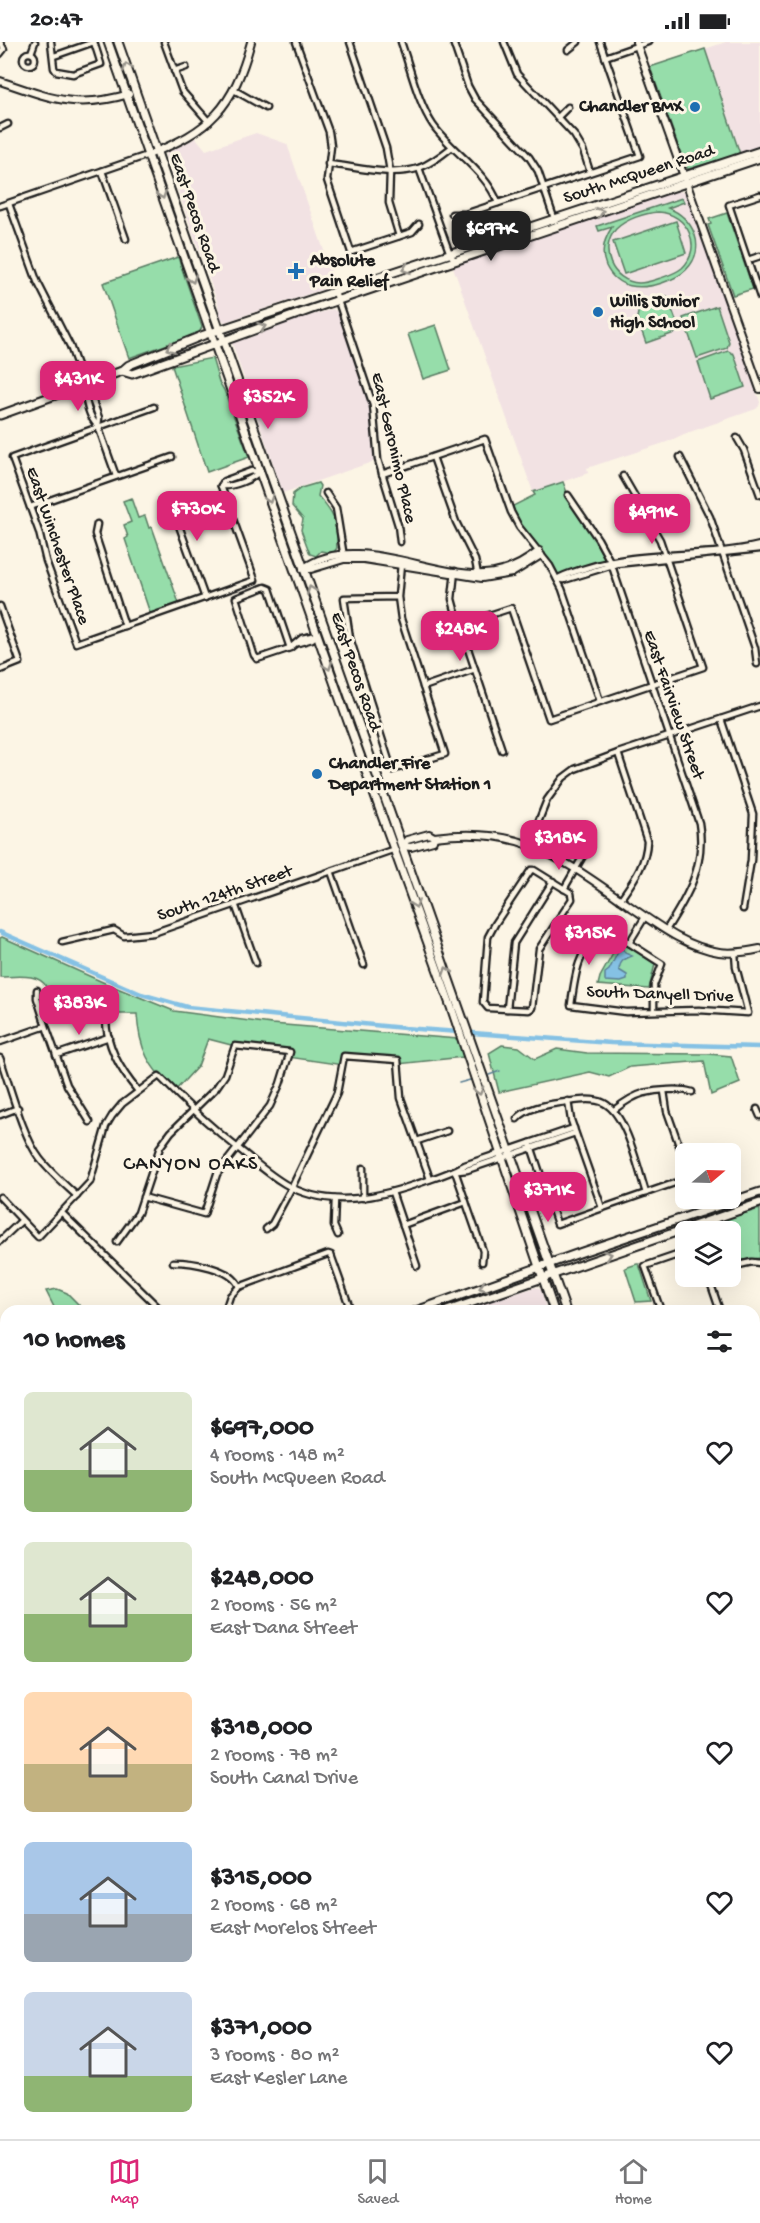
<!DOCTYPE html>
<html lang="en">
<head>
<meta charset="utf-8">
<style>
  body { margin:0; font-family:"Gochi Hand",sans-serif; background:#f6f6f6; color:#202124; height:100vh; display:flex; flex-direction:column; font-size:22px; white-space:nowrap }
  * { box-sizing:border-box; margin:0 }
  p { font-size:20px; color:#757577 }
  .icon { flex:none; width:33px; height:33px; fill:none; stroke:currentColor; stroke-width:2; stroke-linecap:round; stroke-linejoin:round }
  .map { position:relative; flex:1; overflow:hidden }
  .drawer { position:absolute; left:0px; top:1263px; width:760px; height:834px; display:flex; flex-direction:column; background:#fff; border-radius:18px 18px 0 0; box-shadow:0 6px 24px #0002 }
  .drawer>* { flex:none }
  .needle { width:39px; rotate:71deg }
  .controls { position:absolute; left:675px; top:1101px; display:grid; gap:12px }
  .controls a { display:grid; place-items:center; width:66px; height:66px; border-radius:9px; background:#fff; box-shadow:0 6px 24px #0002; font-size:30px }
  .price { position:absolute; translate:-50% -51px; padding:0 14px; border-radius:12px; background:#db2777; color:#fff; font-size:20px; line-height:39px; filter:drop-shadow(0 2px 3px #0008) }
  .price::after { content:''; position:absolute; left:50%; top:36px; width:18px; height:14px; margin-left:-9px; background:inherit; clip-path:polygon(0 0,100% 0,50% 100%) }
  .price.on { background:#222; color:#fff }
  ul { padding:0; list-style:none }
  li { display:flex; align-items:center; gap:18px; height:150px; padding:0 24px }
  li span { display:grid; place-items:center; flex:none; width:168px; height:120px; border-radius:9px; color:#555 }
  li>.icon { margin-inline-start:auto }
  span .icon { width:72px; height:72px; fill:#fffc; stroke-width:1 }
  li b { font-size:26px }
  h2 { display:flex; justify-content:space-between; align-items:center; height:72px; padding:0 24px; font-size:26px }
  .status { display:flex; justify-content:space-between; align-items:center; height:42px; padding:0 30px; background:#fff; direction:ltr }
  .status svg { height:16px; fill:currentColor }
  .menu { display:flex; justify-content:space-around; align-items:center; height:84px; border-top:2px solid #e0e0e0; background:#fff; font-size:16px; color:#757577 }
  .menu a { display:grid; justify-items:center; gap:3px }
  .menu .on { color:#db2777 }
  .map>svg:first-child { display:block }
  .built { fill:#f2e2e3 }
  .green { fill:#96ddaa; stroke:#597c63; stroke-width:1.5; fill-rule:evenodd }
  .water { fill:#85c1e4; stroke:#5b7f94; stroke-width:1.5 }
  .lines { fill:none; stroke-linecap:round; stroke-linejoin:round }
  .stream { stroke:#5b7f94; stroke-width:1.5 }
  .canal { stroke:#85c1e4; stroke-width:4.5 }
  .minor-casing { stroke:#1c1c1c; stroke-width:9 }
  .tertiary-casing { stroke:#1c1c1c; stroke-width:10 }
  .secondary-casing { stroke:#1c1c1c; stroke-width:11 }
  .motorway-casing { stroke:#1c1c1c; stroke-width:13 }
  .minor { stroke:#fcf5e5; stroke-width:4.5 }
  .tertiary { stroke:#fcf5e5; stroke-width:6 }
  .secondary { stroke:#fcf5e5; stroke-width:7 }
  .motorway { stroke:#fcf5e5; stroke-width:8 }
  .oneway { stroke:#97938b }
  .poi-dot { fill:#1f6fb2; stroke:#fcf5e5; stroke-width:2 }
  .labels { text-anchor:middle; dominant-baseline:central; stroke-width:6; stroke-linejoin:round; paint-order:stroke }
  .poi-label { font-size:18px; font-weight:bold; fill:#1c1c1c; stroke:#fcf5e5; text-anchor:start }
  .street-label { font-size:18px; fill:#1c1c1c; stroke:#fcf5e5 }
  .neighbourhood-label { font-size:20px; letter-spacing:1.5px; fill:#1c1c1c; stroke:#fcf5e5 }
</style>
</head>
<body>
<div class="status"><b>20:47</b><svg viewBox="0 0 49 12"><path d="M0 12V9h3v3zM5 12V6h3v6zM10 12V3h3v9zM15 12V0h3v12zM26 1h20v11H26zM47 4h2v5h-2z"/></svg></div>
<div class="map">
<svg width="760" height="2097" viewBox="0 0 760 2097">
  <rect width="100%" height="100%" fill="#fcf5e5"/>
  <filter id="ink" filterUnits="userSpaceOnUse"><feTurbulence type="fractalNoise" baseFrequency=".0167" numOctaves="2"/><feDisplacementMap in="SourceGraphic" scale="12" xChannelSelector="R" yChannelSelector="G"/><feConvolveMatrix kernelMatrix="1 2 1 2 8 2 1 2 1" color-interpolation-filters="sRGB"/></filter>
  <g filter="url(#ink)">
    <g class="built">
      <polygon points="726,0 760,0 760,106 740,112 705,7"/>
      <polygon points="256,91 287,102 336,243 225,280 220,276 218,262 166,114 167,111 196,96 206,108"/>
      <polygon points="679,149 685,151 760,360 759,364 756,367 684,392 667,400 587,426 588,431 533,450 452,222 610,169"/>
      <polygon points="333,267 339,271 371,365 375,419 283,451 232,301 236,298 249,296 288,280"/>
      <polygon points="536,1245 541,1247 547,1269 459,1269"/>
      <polygon points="0,1650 6,1663 6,1781 0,1783"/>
      <polygon points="6,1941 6,2091 163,2091 165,2097 0,2097 0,1943"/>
      <polygon points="756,1949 760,1961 760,2097 372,2097 370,2091 754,2091"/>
      <polygon points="249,2091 319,2091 321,2097 252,2097"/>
    </g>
    <g class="green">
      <polygon points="705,7 740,112 688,127 685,123 650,25"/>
      <path d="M682 156 684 160 668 166C693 175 708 206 686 228 679 235 671 238 662 241 640 248 617 247 606 224 600 210 604 197 612 185L599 189 597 184ZM658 170C687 171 704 205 682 226 676 231 669 233 661 236 654 238 647 241 639 241 612 240 598 207 616 187 626 177 645 171 658 170Z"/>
      <polygon points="727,171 753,247 733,253 708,183 711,182 709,177"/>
      <polygon points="676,179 686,211 624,232 613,200"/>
      <polygon points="178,215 202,285 199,291 129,316 103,241"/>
      <polygon points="667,254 680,289 646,301 637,276 639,265"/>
      <polygon points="717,264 729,300 727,306 697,316 683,276"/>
      <polygon points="436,283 451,328 423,337 408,292"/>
      <polygon points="728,309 734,312 745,345 710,357 698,320"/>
      <polygon points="212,316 219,340 224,348 249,415 207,430 172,324"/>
      <polygon points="563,440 568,453 611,521 557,537 519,485 509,466 535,453 533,450"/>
      <path d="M318 441 320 444 318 454C328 466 336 474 337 492 338 497 336 501 337 506L333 511 321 509 316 514 310 512 301 488 303 477 292 464 293 452 301 446Z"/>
      <polygon points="131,456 138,476 145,474 149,486 152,485 180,564 151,574 125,497 128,495 124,483 131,480 123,459"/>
      <path d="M2 895 107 942 174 969 272 982 458 997 463 1015 398 1022V1018L345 1014 343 1023 288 1015 290 1010 235 1004 208 997 198 1024 174 1050C149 1024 139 1008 137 972H114L91 956 68 964 64 953 44 954 47 946C40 930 14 935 0 935V896Z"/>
      <polygon points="620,899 655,922 649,947 598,943 600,935"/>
      <polygon points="502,1003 519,1005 535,1017 557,1007 587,1011 709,1012 731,1014 740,1041 711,1053 704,1019 630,1025 609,1035 590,1030 499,1050 489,1011"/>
      <polygon points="760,1167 760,1216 735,1219 731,1207 730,1190 724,1189 720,1178"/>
      <polygon points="637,1222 639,1222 651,1259 636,1260 625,1226"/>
      <polygon points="57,1247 67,1251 85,1269 56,1269 46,1249"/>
      <polygon points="754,1689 760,1692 760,1795 754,1780"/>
    </g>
    <path class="water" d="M621 904 625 911 632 914C624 917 620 919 619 928L627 933V938L621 940 605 939V931L609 928Z"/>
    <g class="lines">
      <g class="stream">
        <polyline points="489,1033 500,1029"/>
        <polyline points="459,1041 470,1038"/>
        <polyline points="0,1380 3,1391"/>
        <polyline points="238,2091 241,2097"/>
      </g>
      <polyline class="canal" points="0,890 141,952 187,965 404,986 611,1001 760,1005"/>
      <defs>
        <g id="minor">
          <polyline points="0,0 4,7 0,12"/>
          <polyline points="51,0 54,26 56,29 73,32 101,22 94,0 54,14"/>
          <polyline points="164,0 182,49 209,80"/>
          <polyline points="296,0 329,90 331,104 327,138 351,210 412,190 419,182"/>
          <polyline points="350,0 386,106 390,129 389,161 399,194"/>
          <path d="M401 0C410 25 418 61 433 83 453 111 486 129 498 161"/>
          <polyline points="453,0 468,44 475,57 529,115 538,129 555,179"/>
          <polyline points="504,0 517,32 574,93 583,108 590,130"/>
          <polyline points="568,8 578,0"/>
          <circle cx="29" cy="17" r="6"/>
          <polyline points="31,11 35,0"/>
          <polyline points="605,15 648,0"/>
          <polyline points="174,29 186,25"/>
          <polyline points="234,48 266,66"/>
          <polyline points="559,74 568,65"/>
          <polyline points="0,86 8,82"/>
          <path d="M328 122C357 125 392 135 419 126 432 121 442 113 452 105"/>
          <polyline points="419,126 450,212 455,219"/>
          <polyline points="102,129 126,197"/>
          <polyline points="760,153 729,163 760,255"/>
          <polyline points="9,162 37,239 70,304 84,343 91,354 99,376 98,384"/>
          <polyline points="0,164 148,113"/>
          <polyline points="452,172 465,172 640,114 600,0"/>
          <polyline points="748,218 760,214"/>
          <polyline points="335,250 373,363 378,418 398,483 400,500"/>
          <path d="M84 346C85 358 89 376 98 384L116 434"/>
          <polyline points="154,365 12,416 39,490 46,519 76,601 255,538 221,444"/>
          <polyline points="737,396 744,408 760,453"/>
          <polyline points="433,415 456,480 475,518 478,533"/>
          <polyline points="680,415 710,475 755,606 757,622"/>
          <polyline points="382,432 485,397 511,470 519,485 550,524 562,547 600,659"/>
          <polyline points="221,444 224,439 251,429 259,430"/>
          <path d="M221 444C233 445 251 438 259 430"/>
          <polyline points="326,451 336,466 344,515"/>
          <path d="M568 453 598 497 611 521 699 781C706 823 688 854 666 888"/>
          <polyline points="164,459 173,467 205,556"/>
          <polyline points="30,465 172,415"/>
          <polyline points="97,482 95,492 125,584"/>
          <polyline points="455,529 452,557 455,568 502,708"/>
          <path d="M557 537C565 532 574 530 583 527 640 507 702 517 760 503"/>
          <polyline points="557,537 564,538 616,522 760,507"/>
          <polyline points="398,555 344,556 350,596 392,728 445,712 401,577 398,555 401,522"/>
          <polyline points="0,564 20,620 0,628"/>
          <polyline points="459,583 511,566 549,677 703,625 660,498 623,434"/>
          <polyline points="298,601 312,597 317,593"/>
          <polyline points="290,606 270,547 265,545 236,556 254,613 257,617 290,606 302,596 317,593"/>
          <polyline points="423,645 475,627"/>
          <polyline points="721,677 753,772 751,818 743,867"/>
          <path d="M618 711 647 799C646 823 633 839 620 858"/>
          <polyline points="529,803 547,758 563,736 575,727 618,711 760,664"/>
          <polygon points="531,828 534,828 571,851 572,857 539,907 532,966 529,968 488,966 483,960 488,895 495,882"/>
          <polyline points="331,829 364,923"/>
          <polyline points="564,847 587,807 589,792"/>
          <polyline points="235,862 256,921"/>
          <polyline points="62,900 114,888 124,894 153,891 395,807"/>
          <polyline points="629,901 645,875"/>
          <polyline points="37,948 37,956 46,984 67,1043 90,1080"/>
          <polyline points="507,967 514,901 553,839"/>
          <path d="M654 969V943L662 922 601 883C578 915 576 925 571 963L626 970 699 968 748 971 736 925 735 911"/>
          <path d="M106 979C107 1006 121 1029 138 1049"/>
          <polyline points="0,1000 46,984"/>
          <polyline points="56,1013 109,995"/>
          <path d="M0 1016C10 1044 23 1095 40 1117 51 1131 64 1142 77 1154"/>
          <polyline points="664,1049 667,1069 686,1123"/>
          <polyline points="568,1059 571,1078 602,1166"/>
          <polyline points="757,1067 760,1074"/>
          <path d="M614 1068C623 1061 633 1054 644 1051 657 1048 680 1046 692 1050"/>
          <polyline points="0,1073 18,1066"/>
          <path d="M517 1077C526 1066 545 1063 559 1061 572 1059 592 1055 604 1061 627 1073 638 1127 646 1151"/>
          <polyline points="417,1099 447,1089"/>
          <polyline points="530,1101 557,1182 686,1137"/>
          <polyline points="455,1129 483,1209 482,1220"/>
          <polyline points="458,1129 467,1128 575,1091"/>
          <polyline points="392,1150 417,1224"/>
          <path d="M0 1155 38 1195 90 1140 106 1084 112 1074 122 1062 159 1034C186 1062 213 1087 244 1111 257 1122 270 1133 285 1142 326 1166 372 1157 414 1143 431 1137 449 1132 465 1123L574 1086"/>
          <polyline points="363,1156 363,1126"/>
          <polyline points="697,1156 702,1171"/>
          <polyline points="335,1157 334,1184 338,1193"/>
          <polyline points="61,1170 162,1269"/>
          <polyline points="705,1180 709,1190"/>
          <polyline points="403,1183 466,1160"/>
          <polyline points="266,1187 272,1182 292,1145 337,1051 344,1014 398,1018 401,1056 430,1137"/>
          <polyline points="0,1199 21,1179"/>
          <polyline points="117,1200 138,1171 160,1105 171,1090 216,1046 225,1033 235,1004 290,1010 280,1042 270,1064 217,1132 204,1172 143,1155"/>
          <path d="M173 1220C191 1220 233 1226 239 1245"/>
          <polyline points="730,1225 752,1220 760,1221"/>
          <polyline points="708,1234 720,1269"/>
          <polyline points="205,1269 209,1269"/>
          <polyline points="225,1269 230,1254 239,1245 328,1212 331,1213 351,1269"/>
          <polyline points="661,1269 645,1224 686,1210"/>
          <polyline points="754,1368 760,1383"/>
          <polyline points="754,1425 760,1424"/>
          <polyline points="754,1460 760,1458"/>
          <polyline points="754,1530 760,1546"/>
          <polyline points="754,1689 760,1689"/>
          <polyline points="754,1943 760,1942"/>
        </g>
        <g id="tertiary">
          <polyline points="636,0 760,347"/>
          <path d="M0 39C50 56 76 68 129 52"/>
          <path d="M148 113C211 88 233 66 251 0"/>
          <path d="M304 526C355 490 429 535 484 532 505 531 523 522 539 509"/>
          <polyline points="303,527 311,527 344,517 364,517 482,536 512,531 541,513"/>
          <path d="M402 804 407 798 429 792 434 795C466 791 498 791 529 803 567 818 601 844 634 867 660 885 687 905 719 910 733 912 746 910 760 907"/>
          <polyline points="402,804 411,805 433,799 434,795"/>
          <polyline points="324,2091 329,2095 346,2091"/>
          <polyline points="427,2091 429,2097"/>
        </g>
        <g id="secondary">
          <polyline points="108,0 346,674 452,968 554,1269"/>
          <polyline points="118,0 566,1269"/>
          <polyline points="122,329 132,332 312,267 760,116"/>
          <polyline points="0,373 122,329 129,323 204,293 760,109"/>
          <polyline points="416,1269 582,1210 760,1150"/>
          <polyline points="447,1269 760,1161"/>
          <polyline points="0,1412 6,1410"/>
          <polyline points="754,1809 760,1823"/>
          <polyline points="754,1837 760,1852"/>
        </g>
        <g id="motorway">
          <polyline points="0,1426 6,1449"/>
          <polyline points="0,1508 6,1525"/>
          <polyline points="0,1554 6,1570"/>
          <polyline points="0,1594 6,1607"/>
          <polyline points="193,2091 195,2097"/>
          <polyline points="215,2091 217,2097"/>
        </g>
      </defs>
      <use href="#minor" class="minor-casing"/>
      <use href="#tertiary" class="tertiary-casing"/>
      <use href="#secondary" class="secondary-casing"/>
      <use href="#motorway" class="motorway-casing"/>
      <use href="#minor" class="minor"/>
      <use href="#tertiary" class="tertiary"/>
      <use href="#secondary" class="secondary"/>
      <use href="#motorway" class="motorway"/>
    </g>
    <defs><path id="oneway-chevron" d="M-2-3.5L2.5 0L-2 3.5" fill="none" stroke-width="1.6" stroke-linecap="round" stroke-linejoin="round" transform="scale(1.5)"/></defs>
    <g class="oneway">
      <use href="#oneway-chevron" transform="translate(127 25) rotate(-109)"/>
      <use href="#oneway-chevron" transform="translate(162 153) rotate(71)"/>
      <use href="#oneway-chevron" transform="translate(600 170) rotate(-19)"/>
      <use href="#oneway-chevron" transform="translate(406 227) rotate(161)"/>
      <use href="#oneway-chevron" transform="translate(192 237) rotate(71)"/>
      <use href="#oneway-chevron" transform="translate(262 285) rotate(-19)"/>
      <use href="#oneway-chevron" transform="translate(170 306) rotate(159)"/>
      <use href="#oneway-chevron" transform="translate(269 457) rotate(71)"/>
      <use href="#oneway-chevron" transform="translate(311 548) rotate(-110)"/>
      <use href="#oneway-chevron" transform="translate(328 624) rotate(70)"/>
      <use href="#oneway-chevron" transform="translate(415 862) rotate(70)"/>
      <use href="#oneway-chevron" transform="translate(447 929) rotate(-109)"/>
      <use href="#oneway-chevron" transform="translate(479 1049) rotate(74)"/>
      <use href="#oneway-chevron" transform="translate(608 1213) rotate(-19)"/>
      <use href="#oneway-chevron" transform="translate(483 1245) rotate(160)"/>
    </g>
  </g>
  <g class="poi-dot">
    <circle cx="695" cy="65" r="6"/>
    <path d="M293 220h6v6h6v6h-6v6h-6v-6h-6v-6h6z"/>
    <circle cx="598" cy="270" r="6"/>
    <circle cx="317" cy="732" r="6"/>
  </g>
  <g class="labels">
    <g class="poi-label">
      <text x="683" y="65" text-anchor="end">Chandler BMX</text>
      <text x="310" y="219">Absolute<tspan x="310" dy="21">Pain Relief</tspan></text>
      <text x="610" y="260">Willis Junior<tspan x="610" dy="21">High School</tspan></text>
      <text x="329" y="722">Chandler Fire<tspan x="329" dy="21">Department Station 1</tspan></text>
    </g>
    <g class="street-label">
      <text transform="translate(639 133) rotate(-18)">South McQueen Road</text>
      <text transform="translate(194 171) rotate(71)">East Pecos Road</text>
      <text transform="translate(393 406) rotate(77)">East Geronimo Place</text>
      <text transform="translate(57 504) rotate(71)">East Winchester Place</text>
      <text transform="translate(355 630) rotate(71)">East Pecos Road</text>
      <text transform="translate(673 663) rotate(71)">East Fairview Street</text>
      <text transform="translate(225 852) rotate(-19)">South 124th Street</text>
      <text transform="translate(660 953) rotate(2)">South Danyell Drive</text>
    </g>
    <g class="neighbourhood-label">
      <text x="191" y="1123">CANYON OAKS</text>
    </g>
  </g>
</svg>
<div class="controls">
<a><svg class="needle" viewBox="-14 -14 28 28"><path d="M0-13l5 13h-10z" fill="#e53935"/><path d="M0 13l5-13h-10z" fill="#757577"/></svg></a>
<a><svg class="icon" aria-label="layers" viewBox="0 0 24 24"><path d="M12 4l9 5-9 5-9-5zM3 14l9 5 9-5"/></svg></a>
</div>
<b class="price on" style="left:491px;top:220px">$697K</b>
<b class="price" style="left:78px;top:370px">$431K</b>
<b class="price" style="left:268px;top:388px">$352K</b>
<b class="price" style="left:197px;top:500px">$730K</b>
<b class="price" style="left:652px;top:503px">$491K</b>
<b class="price" style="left:460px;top:620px">$248K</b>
<b class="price" style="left:559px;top:829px">$318K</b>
<b class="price" style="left:589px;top:924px">$315K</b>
<b class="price" style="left:79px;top:994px">$383K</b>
<b class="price" style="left:548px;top:1181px">$371K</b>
<section class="drawer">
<h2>10 homes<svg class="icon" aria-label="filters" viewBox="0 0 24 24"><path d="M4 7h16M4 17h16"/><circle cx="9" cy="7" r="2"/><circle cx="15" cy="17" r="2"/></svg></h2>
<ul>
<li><span style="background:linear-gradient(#dfe7d0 65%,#8fb573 0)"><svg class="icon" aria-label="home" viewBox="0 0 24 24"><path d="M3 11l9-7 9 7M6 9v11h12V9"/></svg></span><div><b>$697,000</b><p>4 rooms · 148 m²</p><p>South McQueen Road</p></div><svg class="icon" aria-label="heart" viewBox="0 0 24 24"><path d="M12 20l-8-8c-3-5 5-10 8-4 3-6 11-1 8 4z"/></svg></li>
<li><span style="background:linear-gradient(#dfe7d0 60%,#8fb573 0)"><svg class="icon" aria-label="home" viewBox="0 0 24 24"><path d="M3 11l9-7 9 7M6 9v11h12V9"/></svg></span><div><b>$248,000</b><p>2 rooms · 56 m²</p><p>East Dana Street</p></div><svg class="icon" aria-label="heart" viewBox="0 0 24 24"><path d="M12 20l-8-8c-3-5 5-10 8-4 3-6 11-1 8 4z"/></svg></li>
<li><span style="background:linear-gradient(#ffd9b3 60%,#c2b280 0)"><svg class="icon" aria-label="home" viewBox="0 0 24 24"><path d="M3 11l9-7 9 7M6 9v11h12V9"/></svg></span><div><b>$318,000</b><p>2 rooms · 78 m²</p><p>South Canal Drive</p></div><svg class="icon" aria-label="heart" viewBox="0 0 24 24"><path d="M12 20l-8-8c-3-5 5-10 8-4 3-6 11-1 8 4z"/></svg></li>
<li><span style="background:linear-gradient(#a9c7e8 60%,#9aa5b1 0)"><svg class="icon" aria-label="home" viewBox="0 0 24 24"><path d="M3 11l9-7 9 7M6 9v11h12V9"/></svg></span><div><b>$315,000</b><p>2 rooms · 68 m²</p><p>East Morelos Street</p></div><svg class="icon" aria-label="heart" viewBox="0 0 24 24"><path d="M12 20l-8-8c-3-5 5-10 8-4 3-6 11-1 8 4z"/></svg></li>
<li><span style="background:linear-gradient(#c9d6e8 70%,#8fb573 0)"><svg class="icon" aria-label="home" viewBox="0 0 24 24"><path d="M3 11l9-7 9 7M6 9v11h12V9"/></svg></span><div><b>$371,000</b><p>3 rooms · 80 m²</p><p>East Kesler Lane</p></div><svg class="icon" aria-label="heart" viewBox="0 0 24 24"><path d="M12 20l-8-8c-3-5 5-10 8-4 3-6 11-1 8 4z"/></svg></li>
</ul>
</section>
</div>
<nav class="menu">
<a class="on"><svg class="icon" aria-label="map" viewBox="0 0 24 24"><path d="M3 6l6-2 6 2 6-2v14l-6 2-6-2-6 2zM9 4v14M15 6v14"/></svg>Map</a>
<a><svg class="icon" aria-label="saved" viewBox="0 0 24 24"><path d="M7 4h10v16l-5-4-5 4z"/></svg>Saved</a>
<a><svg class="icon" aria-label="home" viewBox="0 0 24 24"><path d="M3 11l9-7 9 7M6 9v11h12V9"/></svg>Home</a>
</nav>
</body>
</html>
